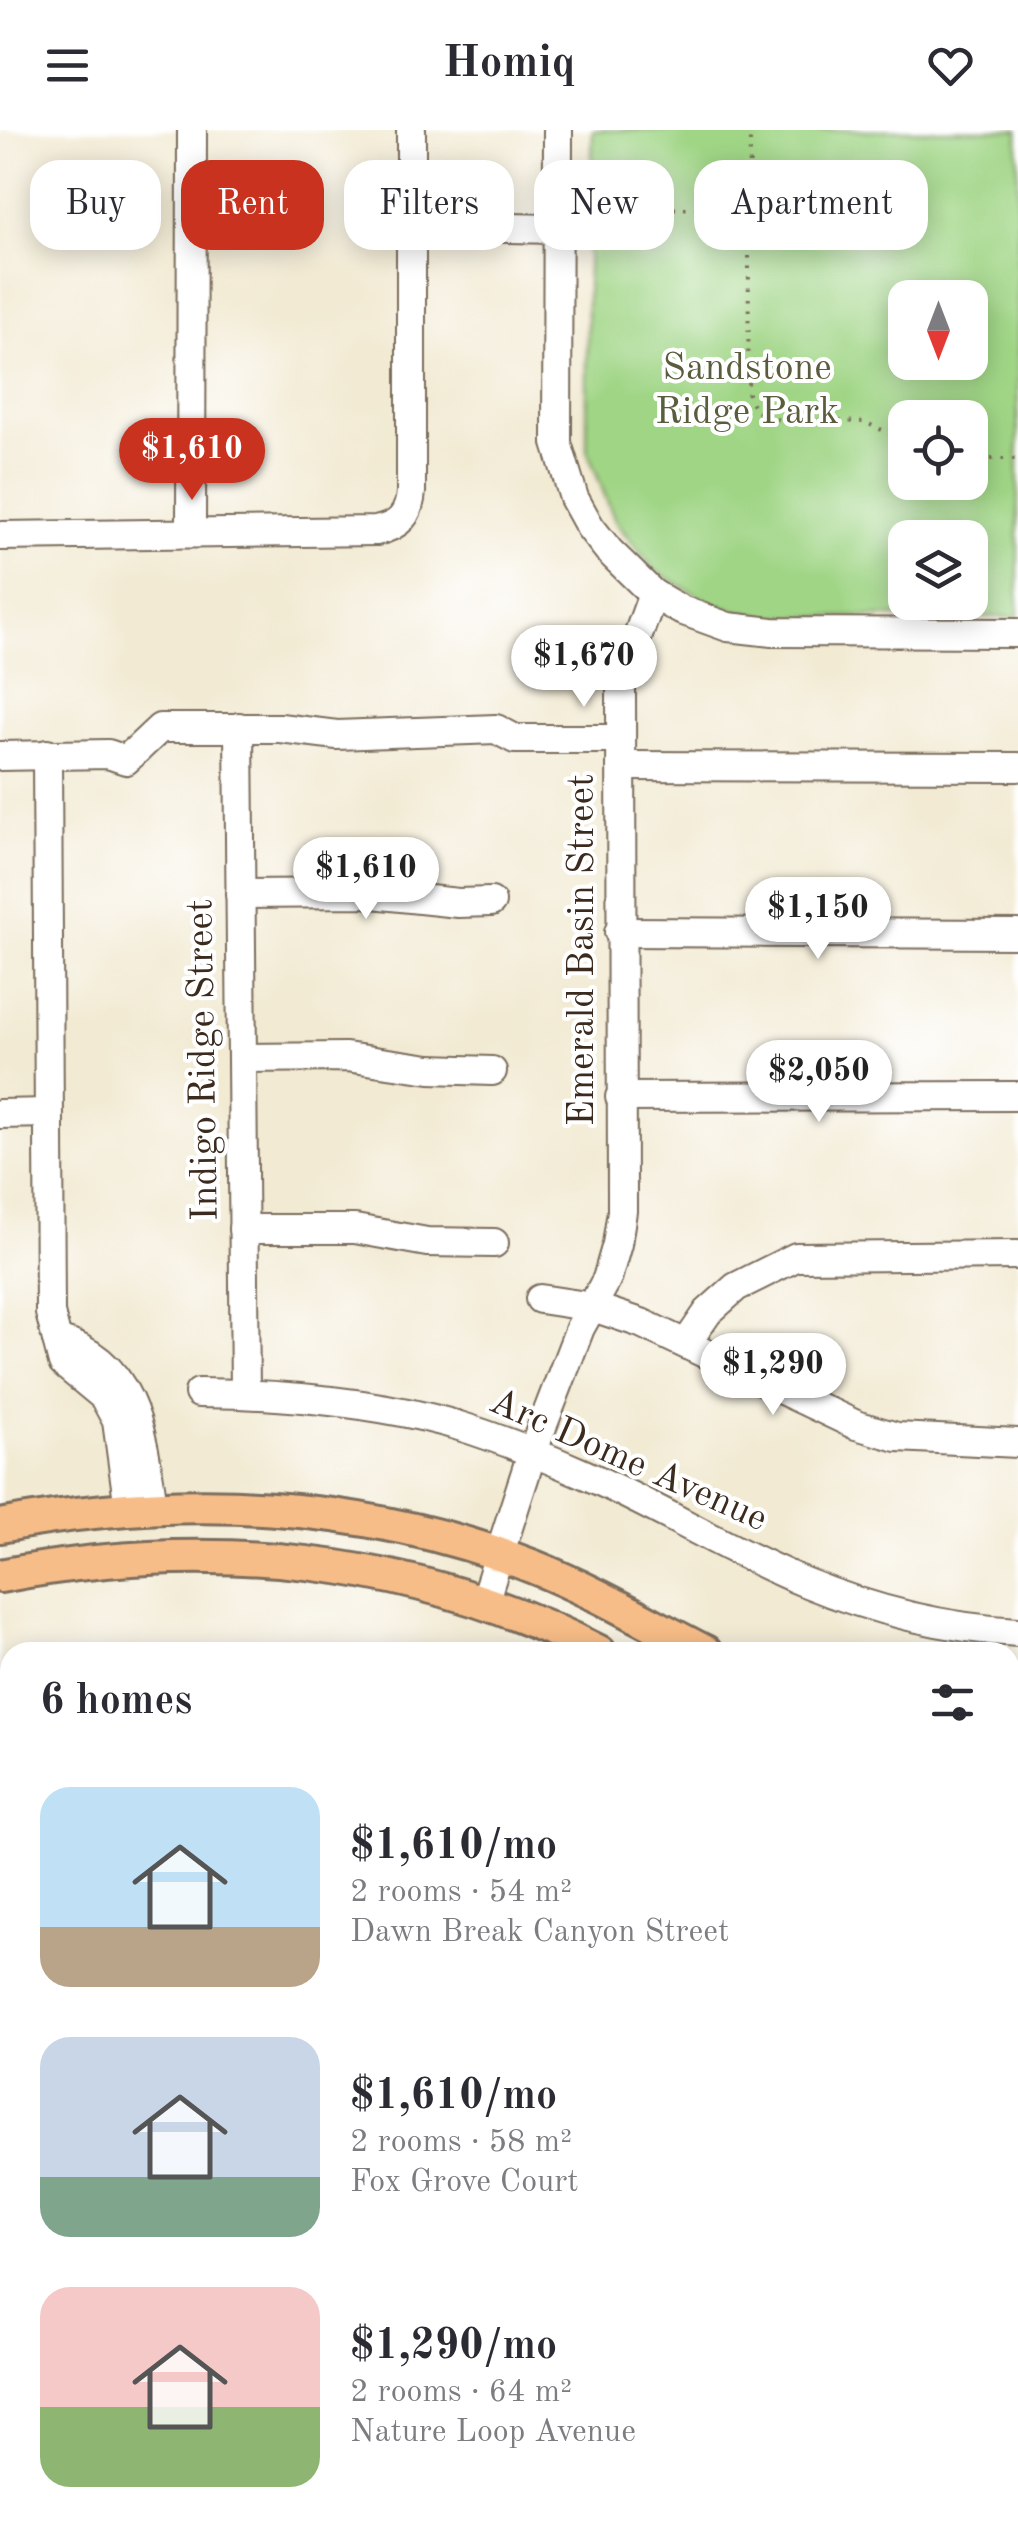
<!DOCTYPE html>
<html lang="en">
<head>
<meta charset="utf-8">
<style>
  body { margin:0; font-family:"Old Standard TT",serif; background:#f7f7f7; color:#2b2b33; height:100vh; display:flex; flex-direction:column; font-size:38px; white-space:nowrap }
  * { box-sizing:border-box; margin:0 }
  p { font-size:32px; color:#7c7c81 }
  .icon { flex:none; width:55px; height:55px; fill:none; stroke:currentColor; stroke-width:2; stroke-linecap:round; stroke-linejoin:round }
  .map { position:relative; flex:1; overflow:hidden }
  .sheet { position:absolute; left:0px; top:1512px; width:1020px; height:892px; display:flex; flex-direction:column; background:#fff; border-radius:30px 30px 0 0; box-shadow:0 5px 25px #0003 }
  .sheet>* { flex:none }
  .top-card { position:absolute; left:30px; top:30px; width:960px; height:90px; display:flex; gap:20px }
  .needle { width:65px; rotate:180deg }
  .fabs { position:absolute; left:888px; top:150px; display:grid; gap:20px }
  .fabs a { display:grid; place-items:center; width:100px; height:100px; border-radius:20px; background:#fff; box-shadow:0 5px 25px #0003; font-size:50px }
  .price { position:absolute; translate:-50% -85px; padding:0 22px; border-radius:35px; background:#fff; color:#222; font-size:32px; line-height:65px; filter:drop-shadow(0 2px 5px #0008) }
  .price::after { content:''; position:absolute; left:50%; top:60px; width:30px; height:22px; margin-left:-15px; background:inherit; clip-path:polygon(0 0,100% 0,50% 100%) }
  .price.active { background:#c8321e; color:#fff }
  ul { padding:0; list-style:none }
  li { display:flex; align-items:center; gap:30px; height:250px; padding:0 40px }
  li span { display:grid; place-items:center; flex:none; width:280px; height:200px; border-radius:30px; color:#555 }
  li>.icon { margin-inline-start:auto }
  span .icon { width:120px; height:120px; fill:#fffc; stroke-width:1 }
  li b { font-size:42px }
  h2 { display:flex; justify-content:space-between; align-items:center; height:120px; padding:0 40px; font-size:42px }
  .tag { padding:0 35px; border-radius:30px; background:#fff; box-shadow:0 5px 25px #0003; font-size:35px; line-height:90px }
  .tag.active { background:#c8321e; color:#fff }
  header { display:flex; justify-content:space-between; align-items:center; height:130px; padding:0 40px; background:#fff; font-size:45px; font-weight:700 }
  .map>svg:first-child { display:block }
  .green { fill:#a0d586; stroke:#6e8052; stroke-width:2.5; fill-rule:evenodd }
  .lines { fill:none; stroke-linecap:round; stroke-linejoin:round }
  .minor-casing { stroke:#7b6d5d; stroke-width:32 }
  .major-casing { stroke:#7b6d5d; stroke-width:38 }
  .path { stroke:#7b6d5d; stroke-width:4; stroke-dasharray:2.5 8; stroke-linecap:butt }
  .minor { stroke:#fff; stroke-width:28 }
  .major { stroke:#f7bd88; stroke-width:32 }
  .labels { text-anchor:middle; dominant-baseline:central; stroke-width:8; stroke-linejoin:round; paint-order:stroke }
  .park-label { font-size:38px; fill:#595d3d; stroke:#fff }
  .street-label { font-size:38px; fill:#3b2a1e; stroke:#fff }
</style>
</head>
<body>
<header><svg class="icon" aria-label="menu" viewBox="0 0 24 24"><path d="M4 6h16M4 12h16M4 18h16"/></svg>Homiq<svg class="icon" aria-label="heart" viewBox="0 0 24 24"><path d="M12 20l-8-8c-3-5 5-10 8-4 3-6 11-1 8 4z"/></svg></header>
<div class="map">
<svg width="1018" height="2403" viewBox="0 0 1018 2403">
  <rect width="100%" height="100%" fill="#fff"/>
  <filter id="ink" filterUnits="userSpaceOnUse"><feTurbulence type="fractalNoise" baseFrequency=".01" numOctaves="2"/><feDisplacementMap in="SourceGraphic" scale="20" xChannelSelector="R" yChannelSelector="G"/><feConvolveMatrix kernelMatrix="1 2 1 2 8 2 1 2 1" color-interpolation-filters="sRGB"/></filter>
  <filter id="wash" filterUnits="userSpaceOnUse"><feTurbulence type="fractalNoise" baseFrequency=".0048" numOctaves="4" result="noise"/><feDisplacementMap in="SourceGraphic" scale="40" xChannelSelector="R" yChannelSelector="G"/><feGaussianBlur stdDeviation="2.25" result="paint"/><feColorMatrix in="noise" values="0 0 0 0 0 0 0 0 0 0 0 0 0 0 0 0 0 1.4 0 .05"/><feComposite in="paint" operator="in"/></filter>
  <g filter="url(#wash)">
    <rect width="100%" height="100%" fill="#f2ead3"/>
    <path class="green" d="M593 0H1018V487H765L714 475 654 440 615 391 587 320V163ZM905 168H970V232H905ZM905 288H970V352H905ZM905 408H970V472H905Z"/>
  </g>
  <g filter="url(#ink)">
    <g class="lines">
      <defs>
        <g id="minor">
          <polyline points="558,0 557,313 574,368 590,397 609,421 653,464 681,480 728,497 772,502 1018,503"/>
          <polyline points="411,96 557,99"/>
          <polyline points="191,402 192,0"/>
          <path d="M0 406 376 401C399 396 409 386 411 362V0"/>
          <polyline points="239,597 245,1264"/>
          <polyline points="47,624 50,1183 63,1233 104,1267 117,1291 129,1378"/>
          <polyline points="0,626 108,624 126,630 160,598 280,598 337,605 496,599 515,609 620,609"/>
          <polyline points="621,636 1018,637"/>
          <polyline points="240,764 363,763 458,773 491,772"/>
          <polyline points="619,802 1018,804"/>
          <polyline points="242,928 346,927 430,939 492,941"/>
          <polyline points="620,967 1018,966"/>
          <polyline points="0,984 48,983"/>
          <polyline points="243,1099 355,1099 427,1112 494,1113"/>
          <polyline points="540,1169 593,1177 641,1193 856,1295 897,1307 1018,1313"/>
          <path d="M57 1210C136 1230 143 1309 153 1376"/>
          <polyline points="686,1214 708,1182 736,1157 796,1127 1018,1125"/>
          <path d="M199 1263C280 1264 378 1272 456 1295 499 1308 543 1326 584 1344 659 1377 729 1421 804 1452 872 1480 944 1498 1018 1502"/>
          <polyline points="484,1472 532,1323 580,1198 607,1149 617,1114 622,1081 621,552 653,464"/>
          <polyline points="1010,1788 1018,1788"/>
          <polyline points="1010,2154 1018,2154"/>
          <polyline points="0,2261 10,2257"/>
          <polyline points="1010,2368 1018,2367"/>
          <polyline points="301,2395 304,2403"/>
          <polyline points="828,2403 858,2395"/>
        </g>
        <g id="major">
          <path d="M0 1396C179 1362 363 1370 534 1437 594 1461 648 1493 705 1522"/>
          <path d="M0 1446C204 1407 413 1425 599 1522"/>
          <polyline points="1010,1609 1018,1610"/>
          <polyline points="1010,1658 1018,1658"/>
          <polyline points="0,1804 10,1828"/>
          <polyline points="0,1933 10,1973"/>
          <polyline points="113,2395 115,2403"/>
          <polyline points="151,2395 153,2403"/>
        </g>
      </defs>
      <use href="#minor" class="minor-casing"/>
      <use href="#major" class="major-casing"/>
      <g class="path">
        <path d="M750 0 748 264C753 277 757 283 770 289L864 292 905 310"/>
        <polyline points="579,79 749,78"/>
        <polyline points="970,329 1018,329"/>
      </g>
      <use href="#minor" class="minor"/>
      <use href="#major" class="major"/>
    </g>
  </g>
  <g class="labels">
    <g class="park-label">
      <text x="747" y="239">Sandstone<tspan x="747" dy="44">Ridge Park</tspan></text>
    </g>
    <g class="street-label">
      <text transform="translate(583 820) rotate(-90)">Emerald Basin Street</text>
      <text transform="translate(204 930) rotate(-91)">Indigo Ridge Street</text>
      <text transform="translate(628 1331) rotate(24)">Arc Dome Avenue</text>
    </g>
  </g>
</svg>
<div class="fabs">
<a><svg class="needle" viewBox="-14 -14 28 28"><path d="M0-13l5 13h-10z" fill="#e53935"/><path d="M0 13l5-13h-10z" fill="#7c7c81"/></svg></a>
<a><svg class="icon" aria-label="locate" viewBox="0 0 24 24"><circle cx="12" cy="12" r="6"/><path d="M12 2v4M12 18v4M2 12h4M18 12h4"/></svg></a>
<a><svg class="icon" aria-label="layers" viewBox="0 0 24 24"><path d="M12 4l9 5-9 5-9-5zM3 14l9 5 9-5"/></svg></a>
</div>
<b class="price active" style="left:192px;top:373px">$1,610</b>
<b class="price" style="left:584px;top:580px">$1,670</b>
<b class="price" style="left:366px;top:792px">$1,610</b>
<b class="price" style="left:818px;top:832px">$1,150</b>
<b class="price" style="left:819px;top:995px">$2,050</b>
<b class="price" style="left:773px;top:1288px">$1,290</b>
<div class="top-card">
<a class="tag">Buy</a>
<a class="tag active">Rent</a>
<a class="tag">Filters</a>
<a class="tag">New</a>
<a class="tag">Apartment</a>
</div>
<section class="sheet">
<h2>6 homes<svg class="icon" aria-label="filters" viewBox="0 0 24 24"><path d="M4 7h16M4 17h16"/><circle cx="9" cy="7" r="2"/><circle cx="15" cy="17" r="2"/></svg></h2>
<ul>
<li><span style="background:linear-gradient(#bfe0f5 70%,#b9a48a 0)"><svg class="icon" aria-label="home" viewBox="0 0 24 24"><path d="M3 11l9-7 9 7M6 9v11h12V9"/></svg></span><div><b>$1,610/mo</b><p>2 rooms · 54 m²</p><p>Dawn Break Canyon Street</p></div></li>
<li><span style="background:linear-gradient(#c9d6e8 70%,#7fa58c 0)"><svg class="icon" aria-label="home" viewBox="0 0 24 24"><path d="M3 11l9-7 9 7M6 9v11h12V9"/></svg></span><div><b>$1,610/mo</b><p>2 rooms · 58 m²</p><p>Fox Grove Court</p></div></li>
<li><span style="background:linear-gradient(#f6c9c9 60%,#8fb573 0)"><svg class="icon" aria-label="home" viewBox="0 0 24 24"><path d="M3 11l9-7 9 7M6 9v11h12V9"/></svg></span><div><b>$1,290/mo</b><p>2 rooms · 64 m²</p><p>Nature Loop Avenue</p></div></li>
</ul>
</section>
</div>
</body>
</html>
